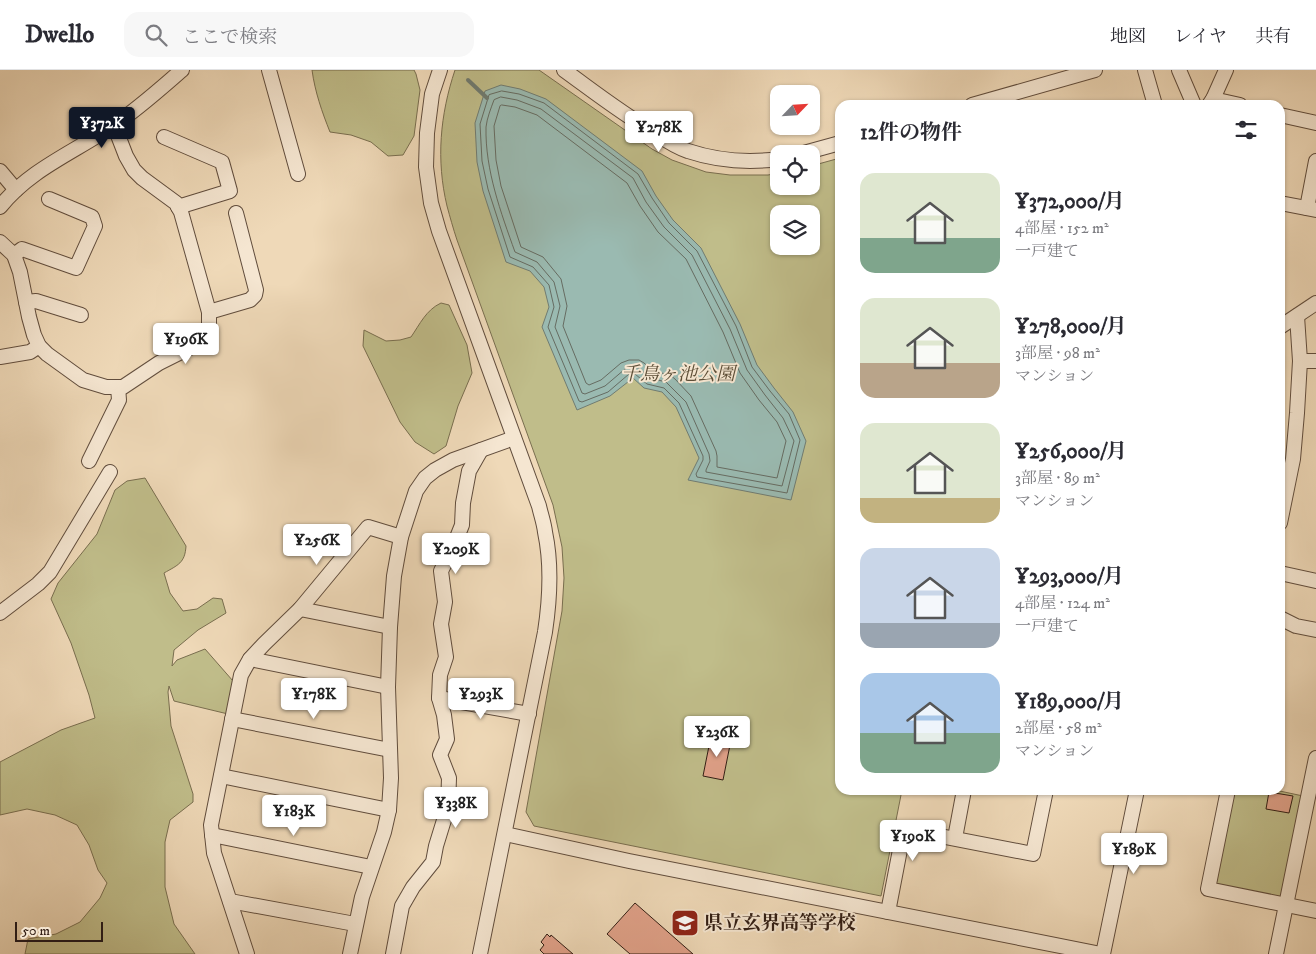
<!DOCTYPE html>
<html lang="ja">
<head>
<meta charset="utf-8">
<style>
  body { margin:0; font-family:"IM FELL DW Pica","Noto Serif JP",serif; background:#f7f7f7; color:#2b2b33; height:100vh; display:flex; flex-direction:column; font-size:19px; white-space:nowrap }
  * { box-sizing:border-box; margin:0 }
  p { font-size:16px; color:#7c7c81 }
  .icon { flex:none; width:28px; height:28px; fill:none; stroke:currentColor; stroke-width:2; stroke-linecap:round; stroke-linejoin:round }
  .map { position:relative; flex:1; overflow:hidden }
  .panel { position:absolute; left:835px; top:30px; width:450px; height:695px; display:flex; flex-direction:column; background:#fff; border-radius:15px; box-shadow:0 1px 4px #0004 }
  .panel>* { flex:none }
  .needle { width:32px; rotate:65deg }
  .fabs { position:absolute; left:770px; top:15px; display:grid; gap:10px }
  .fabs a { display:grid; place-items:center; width:50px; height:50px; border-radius:10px; background:#fff; box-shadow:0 1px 4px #0004; font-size:25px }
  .scale { position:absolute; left:15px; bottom:12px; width:88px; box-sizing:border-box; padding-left:5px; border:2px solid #321e14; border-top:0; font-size:14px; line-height:18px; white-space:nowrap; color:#321e14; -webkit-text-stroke:4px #f5e6d1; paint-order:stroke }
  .price { position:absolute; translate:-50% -42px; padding:0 11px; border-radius:5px; background:#fff; color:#222; font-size:16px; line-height:32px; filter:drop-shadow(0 1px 2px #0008) }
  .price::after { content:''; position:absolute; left:50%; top:30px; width:15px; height:11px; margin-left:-8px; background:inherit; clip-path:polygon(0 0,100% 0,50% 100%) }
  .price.selected { background:#111827; color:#fff }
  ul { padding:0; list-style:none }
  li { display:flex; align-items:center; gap:15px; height:125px; padding:0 25px }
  li span { display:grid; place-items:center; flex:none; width:140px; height:100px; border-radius:15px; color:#555 }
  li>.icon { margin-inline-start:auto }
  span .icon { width:60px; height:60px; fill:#fffc; stroke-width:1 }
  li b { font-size:21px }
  h2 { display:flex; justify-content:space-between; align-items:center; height:60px; padding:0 25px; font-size:21px }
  header { display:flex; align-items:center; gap:30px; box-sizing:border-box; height:70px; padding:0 25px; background:#fff; border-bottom:1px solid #e1e1e2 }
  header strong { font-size:24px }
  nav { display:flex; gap:28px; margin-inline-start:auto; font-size:18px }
  .search { width:350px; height:45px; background:#f7f7f7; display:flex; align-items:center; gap:12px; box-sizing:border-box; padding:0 18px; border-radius:15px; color:#7c7c81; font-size:19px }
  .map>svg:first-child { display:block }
  .green { fill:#c0bd8a; stroke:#796e4f; fill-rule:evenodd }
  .water { fill:#9abab1; stroke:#707c72 }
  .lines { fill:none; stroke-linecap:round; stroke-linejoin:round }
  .shore { stroke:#666c62; stroke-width:1 }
  .stream { stroke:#707c72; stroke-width:4 }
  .building { fill:#e1a28a; stroke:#321e14 }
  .minor-casing { stroke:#614d3d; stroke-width:16 }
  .minor { stroke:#f5e6d1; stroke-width:14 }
  .labels { text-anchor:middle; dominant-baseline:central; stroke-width:4; stroke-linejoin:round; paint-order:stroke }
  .park-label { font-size:19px; font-style:italic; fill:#5d4e37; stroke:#f5e6d1 }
  .poi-label { font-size:19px; font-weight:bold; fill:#321e14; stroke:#f5e6d1; text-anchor:start }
</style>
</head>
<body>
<header>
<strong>Dwello</strong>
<div class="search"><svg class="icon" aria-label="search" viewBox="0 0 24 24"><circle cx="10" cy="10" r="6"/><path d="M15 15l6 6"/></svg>ここで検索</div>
<nav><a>地図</a><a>レイヤ</a><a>共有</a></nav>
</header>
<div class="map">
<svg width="1316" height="884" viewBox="0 0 1316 884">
  <rect width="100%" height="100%" fill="#efd9b8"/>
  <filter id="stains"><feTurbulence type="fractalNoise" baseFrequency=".004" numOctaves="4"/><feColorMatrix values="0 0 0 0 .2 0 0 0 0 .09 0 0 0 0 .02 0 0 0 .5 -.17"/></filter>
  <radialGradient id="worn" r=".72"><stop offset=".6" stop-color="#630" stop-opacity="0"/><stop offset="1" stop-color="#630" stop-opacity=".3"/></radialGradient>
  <g class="green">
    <path d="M312 0H414L416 4 420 20 414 66 403 85 388 86 371 72 351 65 330 62C322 42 315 22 312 0Z"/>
    <path d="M455 0H539L652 79 672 90 706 102 730 105H768L779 103V116H811V96L840 88V720H902L881 826 534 756 526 742 562 541 564 508 562 477 553 435 457 170C453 158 450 147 447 136 436 90 440 45 455 0ZM779 144H811V176H779Z"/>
    <path d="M441 233 449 235 467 275 472 303 458 336 446 376 434 384 415 372 400 352 363 276 364 260 386 271 400 270 411 267C420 254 426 240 441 233Z"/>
    <path d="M145 408 186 476C185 493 178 495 164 503L170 523 183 541 197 539 213 528 222 529 226 543 198 560 174 580 172 596 177 590 205 579 233 611 228 644 174 631 169 616 168 622 171 656 193 724V732L170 750 165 772V817L174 854 195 884H25L28 869 56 864 80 852 100 828 107 813 98 800 89 775 77 755 55 745 27 739 0 745V692L61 660 95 648 89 625 71 573 51 529 58 513 97 464 115 420 127 411Z"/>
    <polygon points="1233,720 1275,720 1303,726 1283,825 1277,828 1217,816 1214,811"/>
  </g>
  <polygon class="water" points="501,15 520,19 546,29 642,101 656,126 673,150 701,178 740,254 757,295 774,318 793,342 806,371 791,430 688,410 699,388 676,337 662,322 644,318 633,308 610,326 577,340 542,257 549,237 544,217 530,201 506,192 483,121 477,92 475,53 485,21"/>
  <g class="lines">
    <g class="shore">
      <polygon points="502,21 519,24 544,33 638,104 652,128 669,153 697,181 736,256 752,297 770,321 789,344 800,370 787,423 697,407 696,404 703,390 703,386 679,333 664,318 647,314 635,304 629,304 608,322 582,332 579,331 548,257 554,237 549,215 533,197 510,187 488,119 482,91 480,54 489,25"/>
      <path d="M501 27 517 30 541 39 633 108 646 132 664 157 692 185 730 259 747 300 765 325 783 348 794 371 782 416 706 402V400L710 391 709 384 686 332 666 312 650 308 639 298 631 297 625 299 605 316 585 324 582 323 555 257 560 236 554 212 537 192 515 182C501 143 485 100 486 57 487 48 491 38 494 30Z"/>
      <polygon points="502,35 515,37 537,45 627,113 640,136 658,162 686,189 723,262 740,303 759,330 777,352 786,371 777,408 717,397 717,386 716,381 691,326 675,309 670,305 653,301 644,293 639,290 629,290 621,293 601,310 589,315 586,313 563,256 567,236 561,209 543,187 521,177 501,116 496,90 494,56 500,36"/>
    </g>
    <polyline class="stream" points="468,10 487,28"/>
  </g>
  <g class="building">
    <polygon points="711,666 731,670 723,710 703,706"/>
    <polygon points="1269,722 1293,726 1289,743 1266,739"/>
    <polygon points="635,833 693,884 630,884 607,864"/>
    <polygon points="547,864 550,867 551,865 573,884 544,884 540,880 544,875 541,872"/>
  </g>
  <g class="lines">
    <defs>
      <g id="minor">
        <polyline points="269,0 298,104"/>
        <path d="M440 0 432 24 427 63 426 97 431 133 439 161 539 436C541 445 544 453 545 462 552 495 550 529 545 562L480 884"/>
        <path d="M564 0C593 21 621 43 652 61 664 69 675 77 688 81 718 91 748 93 779 89"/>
        <polyline points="1145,0 1155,35"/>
        <polyline points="1179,0 1194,35"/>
        <polyline points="1213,29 1240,35"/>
        <polyline points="972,35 1095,0"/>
        <polyline points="1209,35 1213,29 1226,0"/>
        <polyline points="1280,45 1316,53"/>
        <polyline points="164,67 222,92 230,121 178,137"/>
        <polyline points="800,84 840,73"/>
        <polyline points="0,101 16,120"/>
        <polyline points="1280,133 1316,140"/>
        <path d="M0 137C30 99 75 82 114 55 138 39 160 19 182 0"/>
        <polyline points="1307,138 1316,91"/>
        <polyline points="0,172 14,185 20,202 29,247 34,265 39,276 47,284 83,310 106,317 123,317 159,293 199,273 206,264 209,257 209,242 181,142 176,133 142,108 134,100 126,86 114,55"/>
        <polyline points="14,185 22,179 76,198 95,156 92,147 49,129"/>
        <polyline points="26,232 36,231 81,245"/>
        <polyline points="209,242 250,230 255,225 256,220 236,143"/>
        <polyline points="1280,257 1316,233"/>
        <polyline points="0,287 30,282 39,276"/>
        <polyline points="1300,291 1316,291"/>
        <polyline points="89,391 119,330 118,317"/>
        <polyline points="1280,453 1293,389 1297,343 1300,291 1297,246"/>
        <polyline points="1280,503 1316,511"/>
        <polyline points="300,539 390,557"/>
        <polyline points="0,543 38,514 50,502 110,402"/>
        <polyline points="1280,548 1296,556 1316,560"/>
        <polyline points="250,589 388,617"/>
        <polyline points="439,628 529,644"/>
        <polyline points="232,649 390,680"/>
        <polyline points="221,706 389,740"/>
        <polyline points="1228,720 1208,819 1316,841"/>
        <polyline points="505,764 629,791 1101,884"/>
        <polyline points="212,765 371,797"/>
        <polyline points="955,768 964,720"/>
        <polyline points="230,831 355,854"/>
        <polyline points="888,842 904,759 1033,784 1046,720"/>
        <polyline points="247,884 214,783 211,755 241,605 250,589 264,574 300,539 368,457 401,467"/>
        <polyline points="350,884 362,827 384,762 389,740 391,708 388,617 390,557 394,506 401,467 416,421 425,408 435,400 453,390 514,368"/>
        <polyline points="393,884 402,836 413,817 433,792 436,776 448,737 449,708 440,685 447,669 444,645 439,628 440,605 446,587 441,554 445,532 441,501 454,475 462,455 463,433 469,401 481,380"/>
        <polyline points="1103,884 1137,720"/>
        <polyline points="1276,884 1316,688"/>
      </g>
    </defs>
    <use href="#minor" class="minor-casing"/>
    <use href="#minor" class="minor"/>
  </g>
  <defs>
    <symbol id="school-square" viewBox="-11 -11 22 22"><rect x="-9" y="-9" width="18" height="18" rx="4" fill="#8f2418" stroke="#f5e6d1"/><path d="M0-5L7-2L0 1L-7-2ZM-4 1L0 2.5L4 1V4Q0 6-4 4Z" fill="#fff"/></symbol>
  </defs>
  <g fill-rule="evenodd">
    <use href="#school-square" x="669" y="837" width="32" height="32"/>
  </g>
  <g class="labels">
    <g class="park-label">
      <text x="678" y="304">千鳥ヶ池公園</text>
    </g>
    <g class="poi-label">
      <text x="704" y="853">県立玄界高等学校</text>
    </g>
  </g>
  <rect width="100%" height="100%" filter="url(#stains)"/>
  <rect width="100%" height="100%" fill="url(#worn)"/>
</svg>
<div class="fabs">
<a><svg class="needle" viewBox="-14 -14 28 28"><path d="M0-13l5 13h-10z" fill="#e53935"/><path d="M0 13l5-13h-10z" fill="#7c7c81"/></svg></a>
<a><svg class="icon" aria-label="locate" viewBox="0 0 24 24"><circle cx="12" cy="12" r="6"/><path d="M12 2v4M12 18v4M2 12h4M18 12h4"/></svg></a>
<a><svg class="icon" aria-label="layers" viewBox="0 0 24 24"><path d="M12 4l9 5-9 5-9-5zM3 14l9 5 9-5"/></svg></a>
</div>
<div class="scale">50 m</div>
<b class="price selected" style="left:102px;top:79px">¥372K</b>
<b class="price" style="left:659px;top:83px">¥278K</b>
<b class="price" style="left:186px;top:295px">¥196K</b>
<b class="price" style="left:317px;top:496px">¥256K</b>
<b class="price" style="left:456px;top:505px">¥209K</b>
<b class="price" style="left:314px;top:650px">¥178K</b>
<b class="price" style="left:481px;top:650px">¥293K</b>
<b class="price" style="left:717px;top:688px">¥236K</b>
<b class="price" style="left:456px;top:759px">¥338K</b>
<b class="price" style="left:294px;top:767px">¥183K</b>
<b class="price" style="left:913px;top:792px">¥190K</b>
<b class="price" style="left:1134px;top:805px">¥189K</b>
<section class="panel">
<h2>12件の物件<svg class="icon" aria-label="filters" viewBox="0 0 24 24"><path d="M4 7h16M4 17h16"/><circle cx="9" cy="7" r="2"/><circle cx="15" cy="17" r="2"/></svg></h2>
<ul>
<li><span style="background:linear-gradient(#dfe7d0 65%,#7fa58c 0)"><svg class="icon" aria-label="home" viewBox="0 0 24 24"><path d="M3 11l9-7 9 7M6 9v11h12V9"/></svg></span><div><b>¥372,000/月</b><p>4部屋 · 152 m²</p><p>一戸建て</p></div></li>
<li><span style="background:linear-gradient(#dfe7d0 65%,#b9a48a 0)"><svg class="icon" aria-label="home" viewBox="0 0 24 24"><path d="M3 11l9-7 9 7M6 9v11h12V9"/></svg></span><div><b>¥278,000/月</b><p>3部屋 · 98 m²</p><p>マンション</p></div></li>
<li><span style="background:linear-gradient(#dfe7d0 75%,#c2b280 0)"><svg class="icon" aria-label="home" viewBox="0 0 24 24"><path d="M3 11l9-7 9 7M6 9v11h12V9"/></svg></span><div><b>¥256,000/月</b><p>3部屋 · 89 m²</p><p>マンション</p></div></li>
<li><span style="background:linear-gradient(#c9d6e8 75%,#9aa5b1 0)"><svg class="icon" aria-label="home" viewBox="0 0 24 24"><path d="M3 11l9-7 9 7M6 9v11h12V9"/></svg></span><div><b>¥293,000/月</b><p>4部屋 · 124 m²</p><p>一戸建て</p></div></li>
<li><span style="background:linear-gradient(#a9c7e8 60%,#7fa58c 0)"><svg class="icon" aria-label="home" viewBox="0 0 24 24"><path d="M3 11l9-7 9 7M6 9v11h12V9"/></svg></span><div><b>¥189,000/月</b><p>2部屋 · 58 m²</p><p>マンション</p></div></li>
</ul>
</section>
</div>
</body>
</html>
